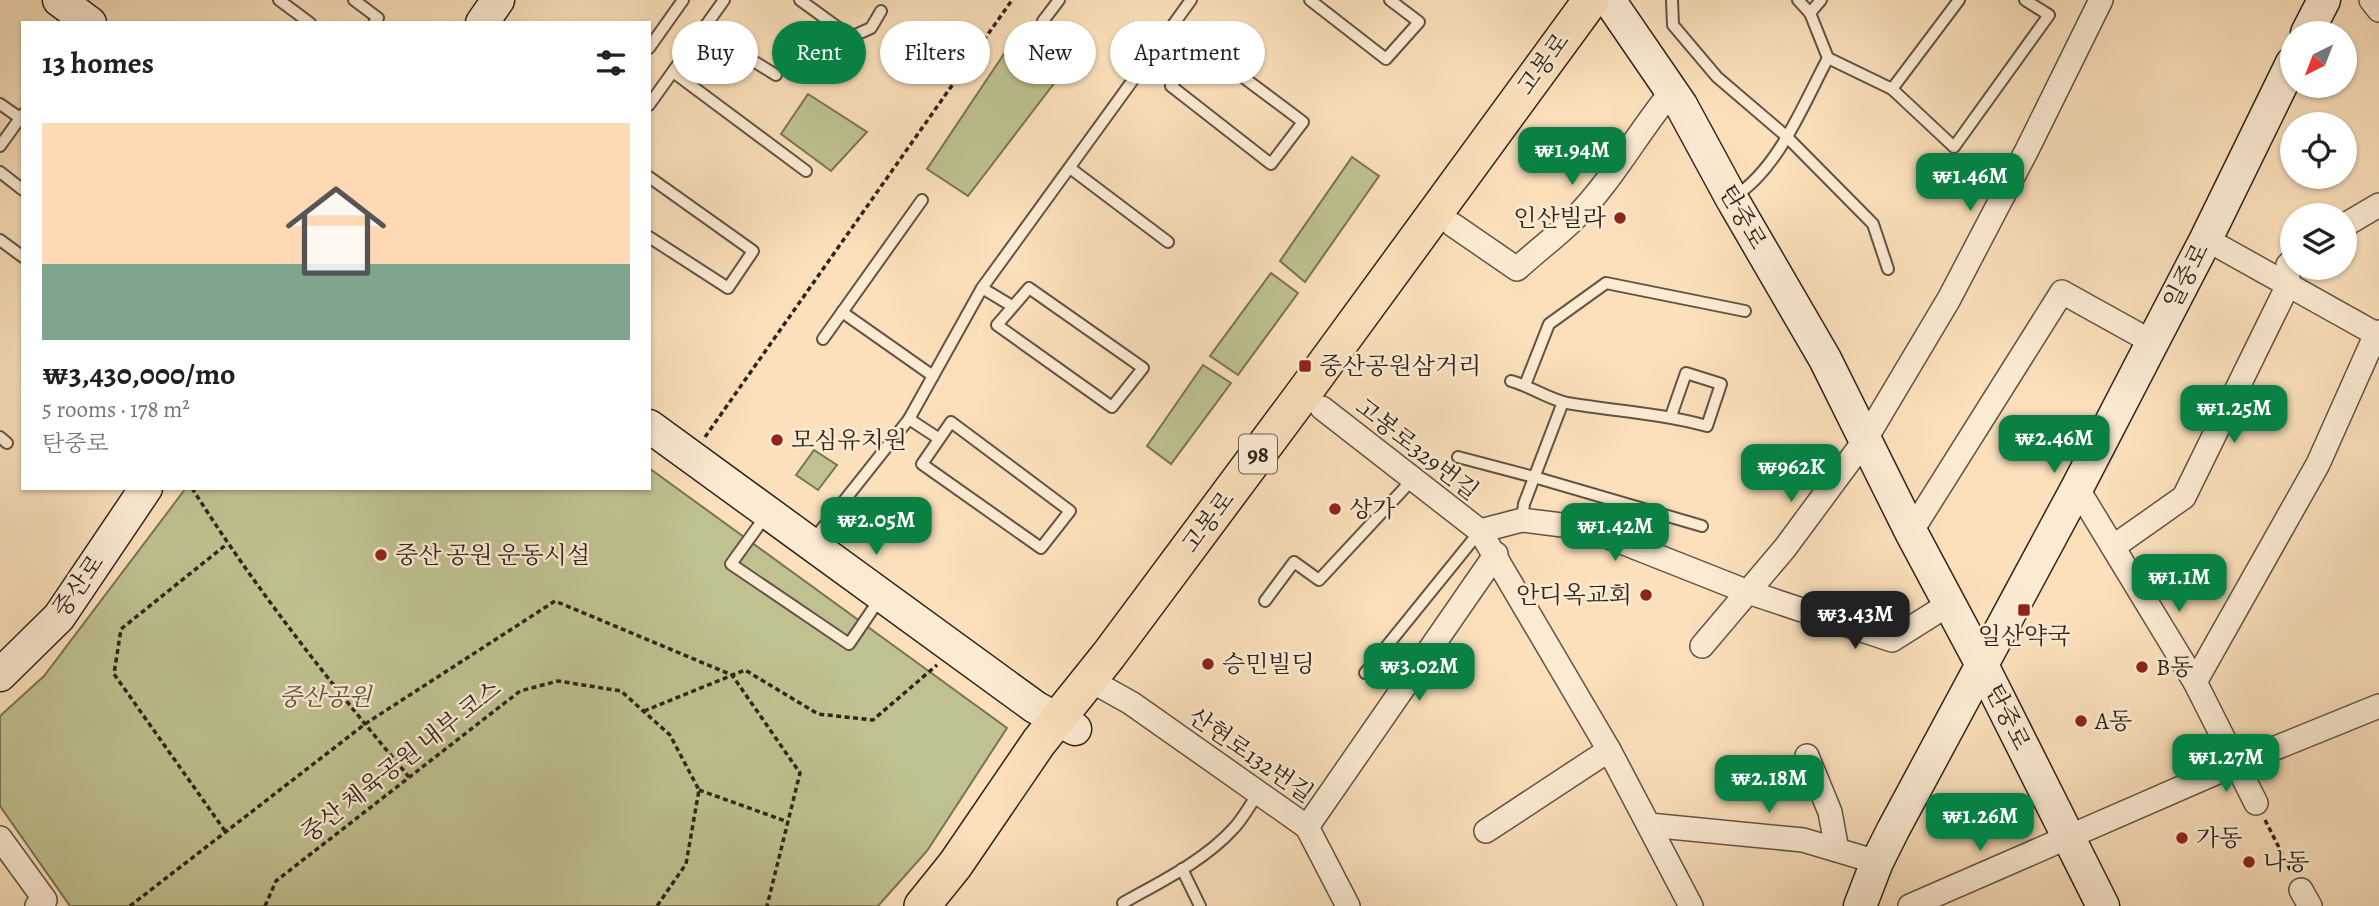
<!DOCTYPE html>
<html lang="en">
<head>
<meta charset="utf-8">
<style>
  body { margin:0; font-family:Alegreya,"Noto Serif KR",serif; background:#f6f6f6; color:#202124; height:100vh; display:flex; flex-direction:column; font-size:26px; white-space:nowrap }
  * { box-sizing:border-box; margin:0 }
  p { font-size:23px; color:#757577 }
  .icon { flex:none; width:38px; height:38px; fill:none; stroke:currentColor; stroke-width:2; stroke-linecap:round; stroke-linejoin:round }
  .map { position:relative; flex:1; overflow:hidden }
  .drawer { position:absolute; left:21px; top:21px; width:630px; height:469px; display:flex; flex-direction:column; background:#fff; border-radius:0px; box-shadow:0 2px 5px #0004 }
  .drawer>* { flex:none }
  .hud { position:absolute; left:672px; top:21px; width:665px; height:63px; display:flex; gap:14px }
  .needle { width:46px; rotate:222deg }
  .buttons { position:absolute; left:2280px; top:21px; display:grid; gap:14px }
  .buttons a { display:grid; place-items:center; width:77px; height:77px; border-radius:50%; background:#fff; box-shadow:0 2px 5px #0004; font-size:35px }
  .price { position:absolute; translate:-50% -60px; padding:0 16px; border-radius:14px; background:#0b8043; color:#fff; font-size:23px; line-height:46px; filter:drop-shadow(0 2px 4px #0008) }
  .price::after { content:''; position:absolute; left:50%; top:42px; width:21px; height:16px; margin-left:-10px; background:inherit; clip-path:polygon(0 0,100% 0,50% 100%) }
  .price.active { background:#222; color:#fff }
  ul { padding:0; list-style:none }
  li { display:grid; align-content:center; gap:14px; height:371px; padding:0 21px }
  li span { display:grid; place-items:center; height:217px; border-radius:0px; color:#555 }
  li>.icon { margin-inline-start:auto }
  span .icon { width:126px; height:126px; fill:#fffc; stroke-width:1 }
  li b { font-size:30px }
  h2 { display:flex; justify-content:space-between; align-items:center; height:84px; padding:0 21px; font-size:30px }
  .pill { padding:0 24px; border-radius:32px; background:#fff; box-shadow:0 2px 5px #0004; font-size:24px; line-height:63px }
  .pill.active { background:#0b8043; color:#fff }
  .map>svg:first-child { display:block }
  .green { fill:#bfc290; stroke:#777356; stroke-width:2 }
  .lines { fill:none; stroke-linecap:round; stroke-linejoin:round }
  .lane-casing { stroke:#625344; stroke-width:14 }
  .street-casing { stroke:#625344; stroke-width:26 }
  .secondary-casing { stroke:#2f241d; stroke-width:35 }
  .primary-casing { stroke:#2f241d; stroke-width:38 }
  .path { stroke:#2f241d; stroke-width:3.5; stroke-dasharray:5 3.5; stroke-linecap:butt }
  .lane { stroke:#fcebd3; stroke-width:10 }
  .street { stroke:#fcebd3; stroke-width:23 }
  .secondary { stroke:#fcebd3; stroke-width:32 }
  .primary { stroke:#fbe0bb; stroke-width:35 }
  .poi-dot { fill:#8f2418; stroke:#fcebd3; stroke-width:2.5 }
  .labels { text-anchor:middle; dominant-baseline:central; stroke-width:5; stroke-linejoin:round; paint-order:stroke }
  .shield { fill:#fcebd3; stroke:#6c6054; stroke-width:2 }
  .shield-label { font-size:23px; font-weight:bold; fill:#2f241d }
  .street-label { font-size:24px; fill:#2f241d; stroke:#fcebd3 }
  .poi-label { font-size:24px; fill:#2f241d; stroke:#fcebd3; text-anchor:start }
  .park-label { font-size:24px; font-style:italic; fill:#5a5340; stroke:#fcebd3 }
</style>
</head>
<body>
<div class="map">
<svg width="2379" height="906" viewBox="0 0 2379 906">
  <rect width="100%" height="100%" fill="#fbe0bb"/>
  <filter id="stains"><feTurbulence type="fractalNoise" baseFrequency=".00286" numOctaves="4"/><feColorMatrix values="0 0 0 0 .2 0 0 0 0 .09 0 0 0 0 .02 0 0 0 .5 -.17"/></filter>
  <radialGradient id="worn" r=".72"><stop offset=".6" stop-color="#630" stop-opacity="0"/><stop offset="1" stop-color="#630" stop-opacity=".3"/></radialGradient>
  <g class="green">
    <polygon points="1016,36 1065,69 968,196 927,169"/>
    <polygon points="808,94 867,132 831,171 781,134"/>
    <polygon points="1352,157 1379,176 1305,282 1280,261"/>
    <polygon points="1271,273 1298,293 1238,375 1210,356"/>
    <polygon points="1203,365 1231,383 1171,464 1147,446"/>
    <polygon points="814,450 837,465 818,490 796,475"/>
    <polygon points="649,468 1007,728 927,851 878,906 70,906 0,806 0,716 44,676 186,488 649,488"/>
  </g>
  <g class="lines">
    <defs>
      <g id="lane">
        <polyline points="279,0 310,23"/>
        <polyline points="354,0 378,18 374,23"/>
        <polyline points="800,0 851,37 871,28 881,11"/>
        <polyline points="1310,0 1386,59 1419,22 1390,0"/>
        <polyline points="1672,0 1673,25 1717,77 1786,136 1873,224 1888,269"/>
        <polyline points="1798,0 1810,13 1828,58 1892,89 1954,147 2049,15 2025,0"/>
        <polyline points="1810,13 1821,0"/>
        <polyline points="1043,21 1059,0"/>
        <polyline points="703,30 776,75"/>
        <polyline points="1158,45 1185,64"/>
        <polygon points="1200,45 1303,122 1271,164 1171,86"/>
        <polyline points="649,48 683,0"/>
        <polyline points="673,72 806,171"/>
        <polyline points="1892,89 1959,0"/>
        <polyline points="0,104 23,120"/>
        <polyline points="649,105 724,0"/>
        <polyline points="0,146 23,114"/>
        <polyline points="1070,168 1168,242"/>
        <polyline points="0,172 23,190"/>
        <polyline points="649,177 753,251 728,288 649,237"/>
        <path d="M1734 197C1779 168 1803 105 1828 58"/>
        <polyline points="0,240 23,257"/>
        <polyline points="982,288 1012,306"/>
        <polygon points="1029,288 1143,368 1112,407 997,325"/>
        <polyline points="842,312 933,376"/>
        <polyline points="823,339 922,200"/>
        <path d="M1511 381C1530 386 1548 399 1567 403 1614 411 1660 413 1707 426L1721 384 1686 373 1671 416"/>
        <polyline points="1525,385 1549,324 1606,283 1745,311"/>
        <polyline points="909,419 938,438"/>
        <polygon points="951,422 1070,511 1041,548 922,464"/>
        <polyline points="0,437 7,443"/>
        <polyline points="1458,457 1534,477 1702,526"/>
        <polyline points="767,514 731,564 849,644 881,597"/>
        <polyline points="1522,520 1524,504 1563,402"/>
        <polyline points="813,540 909,419 982,288 1191,0"/>
        <polyline points="1265,601 1294,562 1319,580 1413,479"/>
        <polyline points="1365,673 1480,531"/>
        <polyline points="1182,869 1200,906"/>
        <path d="M1123 903C1160 882 1204 861 1233 829 1243 819 1250 804 1259 793"/>
      </g>
      <g id="street">
        <polyline points="2371,0 2379,10"/>
        <path d="M1453 225 1517 269C1535 252 1556 237 1574 219 1612 181 1638 132 1672 91"/>
        <polyline points="2345,225 2379,205"/>
        <polyline points="2206,239 2376,334 2379,340"/>
        <polyline points="1322,408 1480,531 1609,750 1691,906"/>
        <polyline points="2077,488 2195,682 2256,803"/>
        <polyline points="1480,531 1522,520 1586,528 1748,592 1892,640 1949,604"/>
        <polyline points="1911,532 2062,292 2152,342"/>
        <polyline points="2113,547 2184,497 2288,285 2288,265 2292,261"/>
        <polyline points="1702,646 1785,548 1865,440 1949,299 2028,148 2101,0"/>
        <polyline points="1088,679 1131,703 1307,827 1348,906"/>
        <polyline points="2195,682 2318,464 2376,334 2379,332"/>
        <polyline points="1807,756 1830,812 1837,850"/>
        <polyline points="1649,825 1803,840 1877,862"/>
        <polyline points="1307,827 1496,554"/>
        <polyline points="1486,831 1609,750"/>
        <polyline points="0,838 45,900 37,906"/>
        <polyline points="2301,890 2310,906"/>
        <polyline points="1910,906 2236,764 2379,706"/>
      </g>
      <g id="secondary">
        <polyline points="59,0 90,23"/>
        <polyline points="1609,0 1681,105 1732,199 1825,359 1911,532 1982,665 2103,906"/>
        <polyline points="482,23 498,0"/>
        <polyline points="2307,33 2324,0"/>
        <polyline points="649,426 1035,707 1075,729"/>
        <polyline points="0,675 59,617 146,488"/>
        <polyline points="1860,906 1877,862 1893,830 2077,488 2206,239 2292,63"/>
      </g>
      <polyline id="primary" points="922,906 955,865 1039,742 1108,656 1303,394 1591,0"/>
    </defs>
    <use href="#lane" class="lane-casing"/>
    <use href="#street" class="street-casing"/>
    <use href="#secondary" class="secondary-casing"/>
    <use href="#primary" class="primary-casing"/>
    <g class="path">
      <polyline points="705,437 1012,0"/>
      <path d="M192 488C256 590 332 685 409 777"/>
      <polyline points="644,711 745,670 818,714 873,720 937,665"/>
      <polyline points="699,790 788,822"/>
      <polyline points="2265,820 2292,873"/>
      <polyline points="225,831 114,674 121,629 227,544"/>
      <polyline points="130,906 365,724 555,601 732,675 800,773 767,906"/>
      <polyline points="265,906 276,881 520,691 558,681 621,691 670,735 699,790 686,864 657,906"/>
    </g>
    <use href="#lane" class="lane"/>
    <use href="#street" class="street"/>
    <use href="#secondary" class="secondary"/>
    <use href="#primary" class="primary"/>
  </g>
  <g class="poi-dot">
    <circle cx="1620" cy="218" r="7"/>
    <rect x="1298" y="359" width="14" height="14" rx="3.5"/>
    <circle cx="777" cy="440" r="7"/>
    <circle cx="1335" cy="509" r="7"/>
    <circle cx="381" cy="555" r="7"/>
    <circle cx="1646" cy="595" r="7"/>
    <rect x="2017" y="603" width="14" height="14" rx="3.5"/>
    <circle cx="1208" cy="664" r="7"/>
    <circle cx="2142" cy="667" r="7"/>
    <circle cx="2081" cy="721" r="7"/>
    <circle cx="2182" cy="838" r="7"/>
    <circle cx="2249" cy="862" r="7"/>
  </g>
  <g class="labels">
    <rect class="shield" x="1239" y="434.5" width="38" height="39" rx="5"/>
    <g class="shield-label">
      <text x="1258" y="454">98</text>
    </g>
    <g class="street-label">
      <text transform="translate(1543 64) rotate(-54)">고봉로</text>
      <text transform="translate(1743 217) rotate(60)">탄중로</text>
      <text transform="translate(2186 276) rotate(-63)">일중로</text>
      <text transform="translate(1417 449) rotate(38)">고봉로329번길</text>
      <text transform="translate(1208 522) rotate(-53)">고봉로</text>
      <text transform="translate(78 586) rotate(-55)">중산로</text>
      <text transform="translate(2008 717) rotate(64)">탄중로</text>
      <text transform="translate(1251 755) rotate(35)">산현로132번길</text>
      <text transform="translate(401 761) rotate(-38)">중산 체육공원 내부 코스</text>
    </g>
    <g class="poi-label">
      <text x="1606" y="218" text-anchor="end">인산빌라</text>
      <text x="1319" y="366">중산공원삼거리</text>
      <text x="791" y="440">모심유치원</text>
      <text x="1349" y="509">상가</text>
      <text x="395" y="555">중산 공원 운동시설</text>
      <text x="1632" y="595" text-anchor="end">안디옥교회</text>
      <text x="2024" y="636" text-anchor="middle">일산약국</text>
      <text x="1222" y="664">승민빌딩</text>
      <text x="2156" y="667">B동</text>
      <text x="2095" y="721">A동</text>
      <text x="2196" y="838">가동</text>
      <text x="2263" y="862">나동</text>
    </g>
    <g class="park-label">
      <text x="325" y="697">중산공원</text>
    </g>
  </g>
  <rect width="100%" height="100%" filter="url(#stains)"/>
  <rect width="100%" height="100%" fill="url(#worn)"/>
</svg>
<div class="buttons">
<a><svg class="needle" viewBox="-14 -14 28 28"><path d="M0-13l5 13h-10z" fill="#e53935"/><path d="M0 13l5-13h-10z" fill="#757577"/></svg></a>
<a><svg class="icon" aria-label="locate" viewBox="0 0 24 24"><circle cx="12" cy="12" r="6"/><path d="M12 2v4M12 18v4M2 12h4M18 12h4"/></svg></a>
<a><svg class="icon" aria-label="layers" viewBox="0 0 24 24"><path d="M12 4l9 5-9 5-9-5zM3 14l9 5 9-5"/></svg></a>
</div>
<b class="price" style="left:1572px;top:187px">₩1.94M</b>
<b class="price" style="left:1970px;top:213px">₩1.46M</b>
<b class="price" style="left:2234px;top:445px">₩1.25M</b>
<b class="price" style="left:2054px;top:475px">₩2.46M</b>
<b class="price" style="left:1791px;top:504px">₩962K</b>
<b class="price" style="left:876px;top:557px">₩2.05M</b>
<b class="price" style="left:1615px;top:563px">₩1.42M</b>
<b class="price" style="left:2179px;top:614px">₩1.1M</b>
<b class="price active" style="left:1855px;top:651px">₩3.43M</b>
<b class="price" style="left:1419px;top:703px">₩3.02M</b>
<b class="price" style="left:2226px;top:794px">₩1.27M</b>
<b class="price" style="left:1769px;top:815px">₩2.18M</b>
<b class="price" style="left:1980px;top:853px">₩1.26M</b>
<div class="hud">
<a class="pill">Buy</a>
<a class="pill active">Rent</a>
<a class="pill">Filters</a>
<a class="pill">New</a>
<a class="pill">Apartment</a>
</div>
<section class="drawer">
<h2>13 homes<svg class="icon" aria-label="filters" viewBox="0 0 24 24"><path d="M4 7h16M4 17h16"/><circle cx="9" cy="7" r="2"/><circle cx="15" cy="17" r="2"/></svg></h2>
<ul>
<li><span style="background:linear-gradient(#ffd9b3 65%,#7fa58c 0)"><svg class="icon" aria-label="home" viewBox="0 0 24 24"><path d="M3 11l9-7 9 7M6 9v11h12V9"/></svg></span><div><b>₩3,430,000/mo</b><p>5 rooms · 178 m²</p><p>탄중로</p></div></li>
</ul>
</section>
</div>
</body>
</html>
